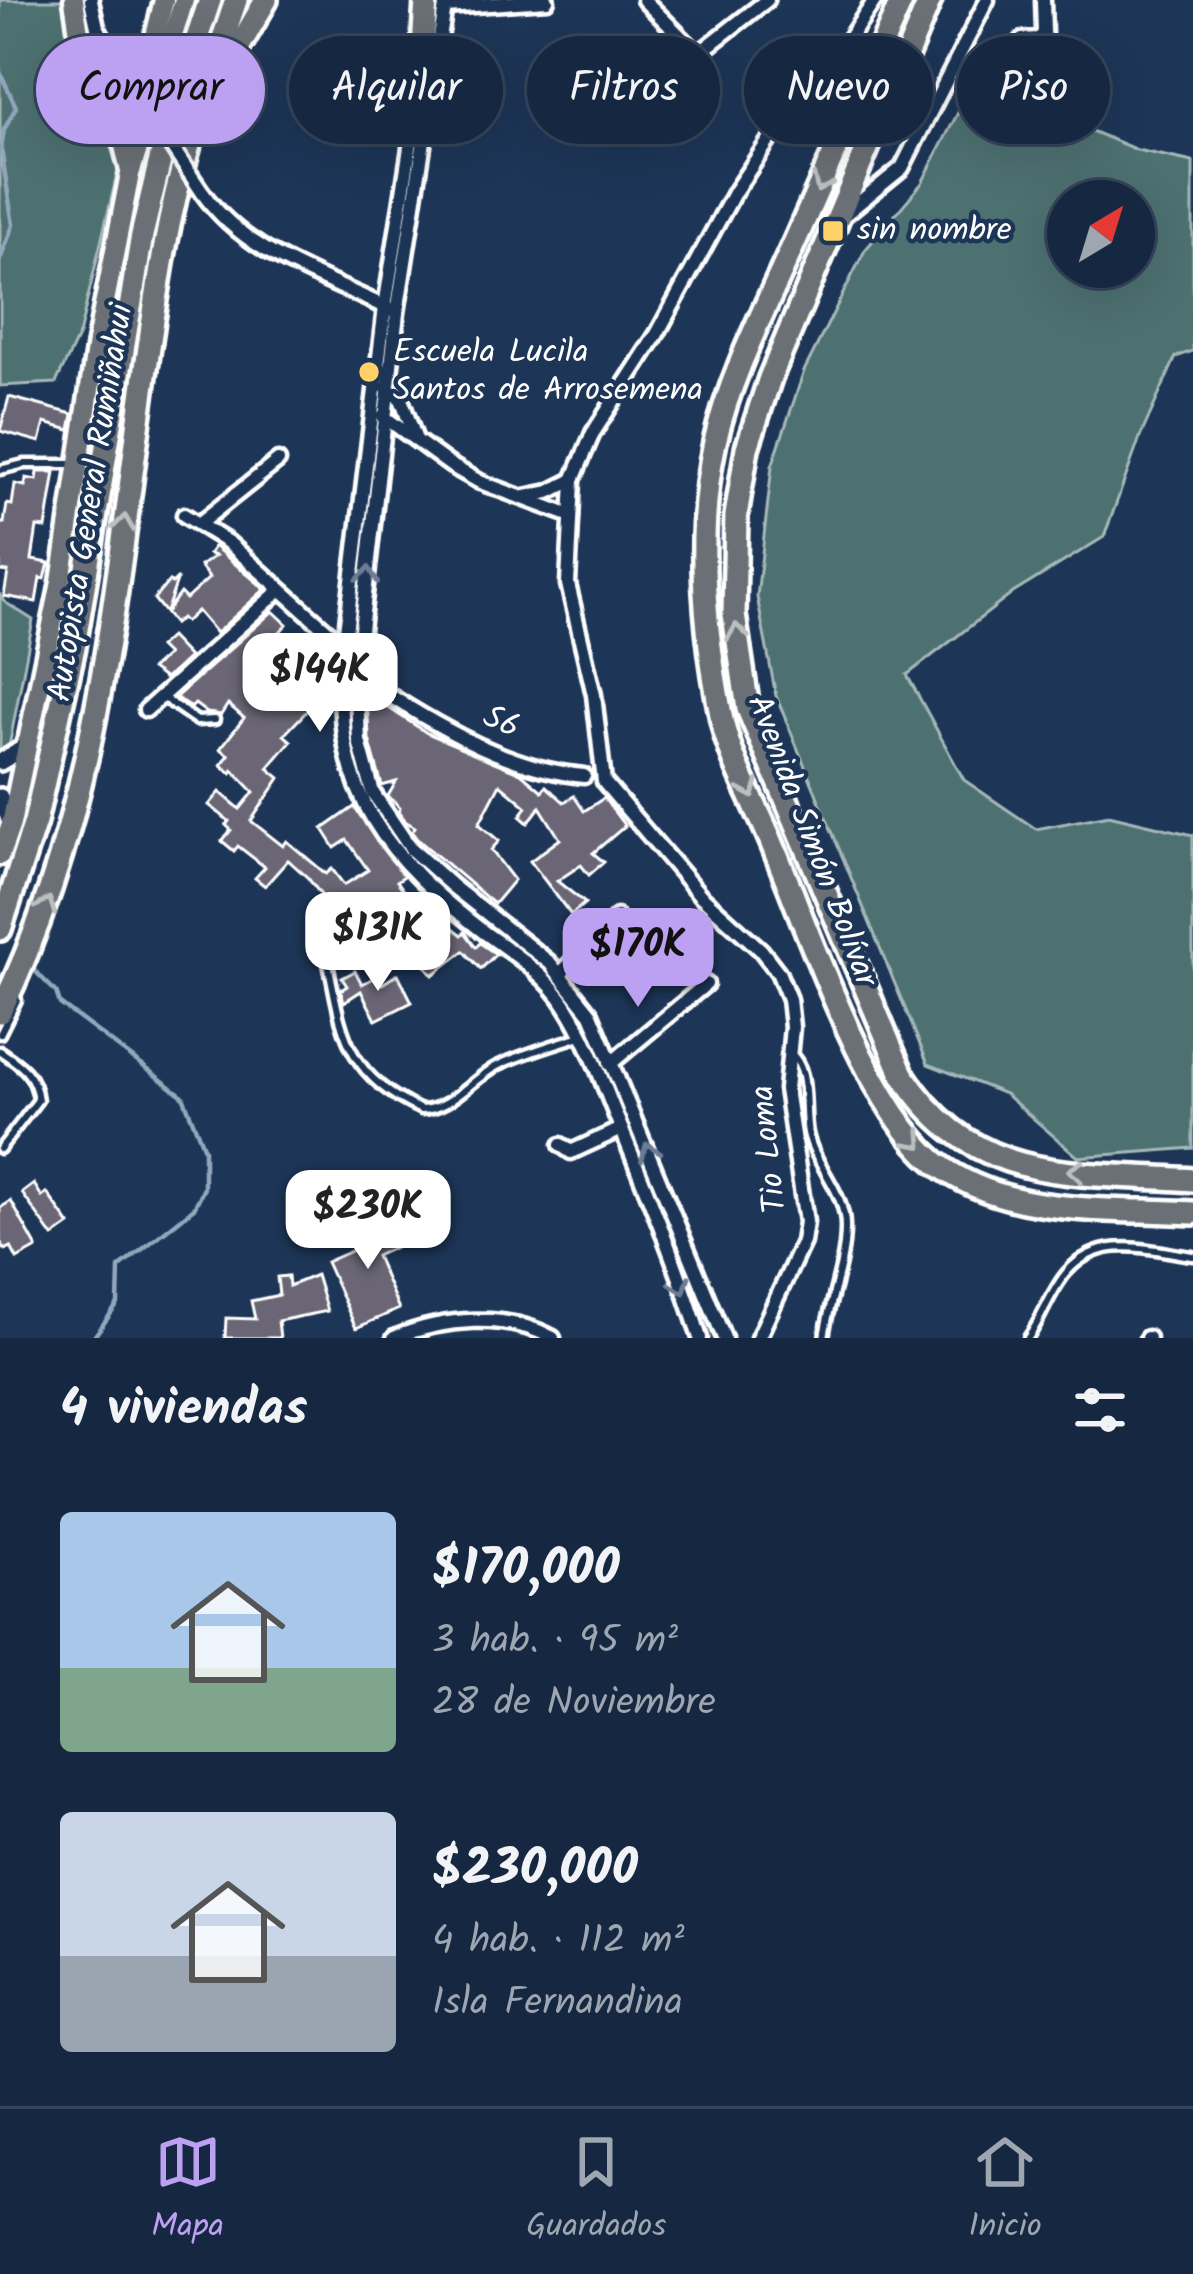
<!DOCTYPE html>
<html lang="es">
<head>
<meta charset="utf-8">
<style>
  body { margin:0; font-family:Kalam,sans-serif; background:#23344c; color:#f1f3f6; height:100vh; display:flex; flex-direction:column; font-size:45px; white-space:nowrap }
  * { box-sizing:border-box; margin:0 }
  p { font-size:39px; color:#9ea6b1 }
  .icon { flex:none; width:66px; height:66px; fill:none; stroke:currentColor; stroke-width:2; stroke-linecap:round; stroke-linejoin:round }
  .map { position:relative; height:1338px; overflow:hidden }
  .details { display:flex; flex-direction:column; background:#162841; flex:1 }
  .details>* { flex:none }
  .banner { position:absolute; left:36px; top:36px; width:1122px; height:108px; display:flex; gap:24px }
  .needle { width:78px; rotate:38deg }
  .tools { position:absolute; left:1047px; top:180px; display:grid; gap:24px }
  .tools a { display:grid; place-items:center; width:108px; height:108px; border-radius:50%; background:#162841; box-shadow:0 12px 48px #0002,0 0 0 3px #35445a; font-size:60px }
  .price { position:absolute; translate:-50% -102px; padding:0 27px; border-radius:24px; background:#fff; color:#222; font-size:39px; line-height:78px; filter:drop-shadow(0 3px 6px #0008) }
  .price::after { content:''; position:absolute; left:50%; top:72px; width:36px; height:27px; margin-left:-18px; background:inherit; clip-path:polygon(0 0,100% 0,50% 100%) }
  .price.current { background:#bca0f2; color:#111 }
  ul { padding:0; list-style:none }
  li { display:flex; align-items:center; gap:36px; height:300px; padding:0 60px }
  li span { display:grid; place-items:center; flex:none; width:336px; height:240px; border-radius:12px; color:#555 }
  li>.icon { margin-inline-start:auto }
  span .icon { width:144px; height:144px; fill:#fffc; stroke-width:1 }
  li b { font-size:51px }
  h2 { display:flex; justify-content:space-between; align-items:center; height:144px; padding:0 60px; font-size:51px }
  .chip { padding:0 42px; border-radius:54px; background:#162841; box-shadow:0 12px 48px #0002,0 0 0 3px #35445a; font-size:42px; line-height:108px }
  .chip.current { background:#bca0f2; color:#111 }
  .menu { display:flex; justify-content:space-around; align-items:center; height:168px; border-top:3px solid #35445a; background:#162841; font-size:33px; color:#9ea6b1 }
  .menu a { display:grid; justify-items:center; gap:6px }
  .menu .current { color:#bca0f2 }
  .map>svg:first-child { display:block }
  .green { fill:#4e7071; stroke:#a6b8b8; stroke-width:3; fill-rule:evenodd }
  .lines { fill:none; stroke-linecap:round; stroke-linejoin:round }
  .stream { stroke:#92a7bc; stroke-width:4.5 }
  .building { fill:#6a6675; stroke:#fff; stroke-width:3 }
  .service-casing { stroke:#fff; stroke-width:15 }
  .minor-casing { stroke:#fff; stroke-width:21 }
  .tertiary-casing { stroke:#fff; stroke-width:24 }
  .primary-casing { stroke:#fff; stroke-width:27 }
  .trunk-casing { stroke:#fff; stroke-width:30 }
  .service { stroke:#1d3557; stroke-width:6 }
  .minor { stroke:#1d3557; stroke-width:12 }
  .tertiary { stroke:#1d3557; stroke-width:15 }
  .primary { stroke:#6a7074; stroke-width:18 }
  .trunk { stroke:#6a7074; stroke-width:21 }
  .minor-bridge-casing { stroke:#fff; stroke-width:21; stroke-linecap:butt }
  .minor-bridge { stroke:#1d3557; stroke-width:12 }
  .oneway { stroke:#bcbfc0 }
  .oneway2 { stroke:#6c7c92 }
  .poi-dot { fill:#ffd166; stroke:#1d3557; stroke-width:4.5 }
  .labels { text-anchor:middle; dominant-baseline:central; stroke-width:9; stroke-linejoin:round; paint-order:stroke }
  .poi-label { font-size:33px; fill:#fff; stroke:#1d3557; text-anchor:start }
  .street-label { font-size:33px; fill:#fff; stroke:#1d3557 }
</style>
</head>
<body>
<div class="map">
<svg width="1193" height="1338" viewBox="0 0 1193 1338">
  <rect width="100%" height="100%" fill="#1d3557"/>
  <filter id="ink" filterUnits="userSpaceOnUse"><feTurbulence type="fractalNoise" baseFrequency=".00833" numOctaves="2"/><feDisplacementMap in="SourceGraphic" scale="24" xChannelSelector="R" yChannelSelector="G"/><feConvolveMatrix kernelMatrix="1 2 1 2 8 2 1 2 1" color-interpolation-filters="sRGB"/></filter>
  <g filter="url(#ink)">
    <g class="green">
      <polygon points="0,0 65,0 118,170 79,335 56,383 0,386"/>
      <path d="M967 95 1034 107 1137 150 1193 162V351L1176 357 1141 435 1104 537 1013 593 907 675 964 780 1036 829 1109 815 1193 835V1148L1078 1157 1005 1094 928 1064 776 696 757 597 772 466 804 371 865 250 922 183ZM1068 201H1134V267H1068Z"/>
      <polygon points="0,595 6,603 33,620 9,747 0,753"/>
    </g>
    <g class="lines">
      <g class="stream">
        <polyline points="0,72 16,107 4,130 1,149 13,225 0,260"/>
        <polyline points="35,971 56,992 60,1004 183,1096 204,1149 204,1188 194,1208 119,1268 118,1304 93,1338"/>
      </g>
    </g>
    <g class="building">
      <polygon points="9,397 73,414 70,430 45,423 40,442 0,431"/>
      <polygon points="38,472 55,472 46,528 37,527 32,560 49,563 45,579 40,578 36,602 4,596 8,572 0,571 0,523 4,523 7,504 12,505 15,484 25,486 26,478 37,480"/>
      <polygon points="214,546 265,589 216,633 197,611 185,622 181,618 174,624 154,599 169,581 172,584 178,578 166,612 180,593 186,599 209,578 200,566 215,556 209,554"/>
      <polygon points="273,611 287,624 268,645 283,664 303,638 316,648 313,652 332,661 328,679 331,680 325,692 284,735 291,741 268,768 280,778 251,821 283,846 287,841 326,874 332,869 344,885 368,870 347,840 335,848 323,829 354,807 404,876 397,881 421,914 431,902 444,914 441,918 462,935 465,932 476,947 480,943 496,954 481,969 464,951 433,975 423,963 432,956 407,935 419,921 416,923 400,902 384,913 381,909 372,916 383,934 371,942 375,949 351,963 345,952 349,950 319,909 328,904 308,878 288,860 265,886 255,878 265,867 238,846 234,851 222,841 231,830 226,825 229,821 209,805 220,792 240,809 254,792 233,770 231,773 221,765 229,755 220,749 244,718 228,704 221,715 207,713 195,704 191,708 176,697"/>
      <polygon points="170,637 189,657 165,679 151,669 167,655 159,647"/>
      <polygon points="367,694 427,733 521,773 542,791 546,786 564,802 574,796 584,811 604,798 625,826 593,853 604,862 589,875 581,865 557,881 585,903 571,915 530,861 560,839 540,807 528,823 520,816 527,807 500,784 479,824 499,841 491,850 514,880 494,904 417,839 412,832 415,827 405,821 398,812 400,808 388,796 396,782 382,786 369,739"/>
      <polygon points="355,971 362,984 378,976 382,984 398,974 412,1002 376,1020 361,991 344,1002 341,990 347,986 342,978"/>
      <polygon points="34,1184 42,1197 47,1193 70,1225 53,1237 22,1193"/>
      <polygon points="11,1201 37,1248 17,1259 11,1247 5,1250 0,1241 0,1208"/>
      <polygon points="396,1206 405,1226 393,1231 399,1245 376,1256 399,1309 356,1328 326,1262 364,1245 360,1236 378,1228 373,1216"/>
      <polygon points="316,1275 327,1311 278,1321 280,1338 225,1338 226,1318 255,1319 251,1301 279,1295 277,1277 288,1276 289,1286"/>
    </g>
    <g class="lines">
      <defs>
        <g id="service">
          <polyline points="0,470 24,464 76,464"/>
          <polyline points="164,698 197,721 215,720"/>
          <path d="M316 919C345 1002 324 1066 421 1110 450 1110 472 1079 497 1066 524 1053 552 1045 581 1036"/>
          <polyline points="0,1034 17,1000 15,993"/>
          <path d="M0 1051C21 1065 35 1074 38 1100L0 1149"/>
          <path d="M790 1053C811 1068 803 1109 808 1133 815 1166 846 1192 845 1228 845 1265 829 1301 824 1338"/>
          <path d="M1028 1338C1042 1318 1051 1290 1067 1272 1101 1233 1149 1250 1193 1256"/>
        </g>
        <g id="minor">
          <polyline points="91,0 97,27 123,74"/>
          <polyline points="446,0 397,313 356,674 359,741 373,793 411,849 452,886 550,963 591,1014 724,1338"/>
          <polyline points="644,0 698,54 767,0"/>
          <polyline points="445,7 547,0"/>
          <polyline points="1022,40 1039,39 1044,33 1043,0"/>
          <path d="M423 65 385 307 342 665C333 795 387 858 485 933 514 954 547 975 566 1006 589 1042 603 1084 619 1123 648 1194 677 1265 700 1338"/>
          <path d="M202 192C247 256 323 276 391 310"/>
          <polyline points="844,215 902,168 987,0"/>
          <polyline points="386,387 401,399 416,440"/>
          <polyline points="383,416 450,465 480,482 571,516"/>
          <polyline points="525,497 549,492 573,480"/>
          <polyline points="184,515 229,543 349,650"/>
          <polyline points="200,523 278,461"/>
          <path d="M353 672C422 717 500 768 584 776"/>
          <polyline points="146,710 280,590"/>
          <polyline points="561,973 617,917"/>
          <polyline points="610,1064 706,984"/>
          <polyline points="561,1145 571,1152 621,1129"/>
          <path d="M394 1338C443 1318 505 1312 553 1338"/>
          <polyline points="758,1338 803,1242 806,1222 786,1089 792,1027 789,999 778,972 761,950 700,895 604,782 594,695 568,584 573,480 593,433 657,334 735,191 772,136 823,78 875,0"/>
          <polyline points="1147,1338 1148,1338"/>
        </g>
        <g id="tertiary">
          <polyline points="0,762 22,749 27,740"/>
          <polyline points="0,797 11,824"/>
        </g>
        <g id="primary">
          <polyline points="74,0 79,33 115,107 130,171"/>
          <polyline points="152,99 146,73 164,0"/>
          <polyline points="0,855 11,824 61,582 97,342 130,174 184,0"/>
        </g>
        <g id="trunk">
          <path d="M902 0C864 86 826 171 788 257 761 317 730 377 715 442 695 533 704 630 722 720 731 763 757 806 773 846 810 933 870 1120 946 1170 1016 1217 1113 1208 1193 1213"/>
          <path d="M930 0 770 378 747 448 736 516 734 615 748 709 902 1074C977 1188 1072 1171 1193 1180"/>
          <polyline points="422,67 426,0"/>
          <polyline points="219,81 266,0"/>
          <polyline points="0,929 35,822 74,647 142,235 171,115 210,0"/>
          <path d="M0 1012C117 775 119 501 165 246 180 161 209 81 236 0"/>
        </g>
      </defs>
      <use href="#service" class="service-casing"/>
      <use href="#minor" class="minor-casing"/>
      <use href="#tertiary" class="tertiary-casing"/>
      <use href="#primary" class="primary-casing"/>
      <use href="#trunk" class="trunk-casing"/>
      <use href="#service" class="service"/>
      <use href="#minor" class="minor"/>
      <use href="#tertiary" class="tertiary"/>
      <use href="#primary" class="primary"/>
      <use href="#trunk" class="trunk"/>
      <defs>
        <polyline id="minor-bridge" points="123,74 202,192"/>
      </defs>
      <use href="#minor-bridge" class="minor-bridge-casing"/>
      <use href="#minor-bridge" class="minor-bridge"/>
    </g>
    <defs><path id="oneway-chevron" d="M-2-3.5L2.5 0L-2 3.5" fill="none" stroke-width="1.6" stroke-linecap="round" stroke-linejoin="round" transform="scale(3)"/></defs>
    <g class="oneway">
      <use href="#oneway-chevron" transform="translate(821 184) rotate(114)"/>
      <use href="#oneway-chevron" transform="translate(124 523) rotate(-82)"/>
      <use href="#oneway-chevron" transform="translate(737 632) rotate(-98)"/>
      <use href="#oneway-chevron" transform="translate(750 790) rotate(67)"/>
      <use href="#oneway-chevron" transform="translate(47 905) rotate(-70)"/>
      <use href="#oneway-chevron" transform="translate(916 1141) rotate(48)"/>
      <use href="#oneway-chevron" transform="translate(1076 1171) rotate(-176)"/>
    </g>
    <g class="oneway2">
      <use href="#oneway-chevron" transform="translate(368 575) rotate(-83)"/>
      <use href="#oneway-chevron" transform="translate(649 1151) rotate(-112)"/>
      <use href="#oneway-chevron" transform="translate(681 1286) rotate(70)"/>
    </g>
  </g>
  <g class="poi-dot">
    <rect x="821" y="219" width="24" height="24" rx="6"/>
    <circle cx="369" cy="372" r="12"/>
  </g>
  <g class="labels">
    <g class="poi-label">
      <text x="857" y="231">sin nombre</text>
      <text x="393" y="353">Escuela Lucila<tspan x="393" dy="38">Santos de Arrosemena</tspan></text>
    </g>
    <g class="street-label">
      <text transform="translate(92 503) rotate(-81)">Autopista General Rumiñahui</text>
      <text transform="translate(501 723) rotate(23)">S6</text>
      <text transform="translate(811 841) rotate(69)">Avenida Simón Bolívar</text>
      <text transform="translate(770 1149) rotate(-96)">Tio Loma</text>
    </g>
  </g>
</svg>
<div class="tools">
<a><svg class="needle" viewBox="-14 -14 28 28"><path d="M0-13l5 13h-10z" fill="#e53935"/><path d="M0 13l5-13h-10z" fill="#9ea6b1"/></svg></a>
</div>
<b class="price" style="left:320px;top:735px">$144K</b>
<b class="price" style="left:378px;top:994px">$131K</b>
<b class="price current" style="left:638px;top:1010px">$170K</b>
<b class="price" style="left:368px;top:1272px">$230K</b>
<div class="banner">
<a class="chip current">Comprar</a>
<a class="chip">Alquilar</a>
<a class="chip">Filtros</a>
<a class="chip">Nuevo</a>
<a class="chip">Piso</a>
</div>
</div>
<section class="details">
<h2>4 viviendas<svg class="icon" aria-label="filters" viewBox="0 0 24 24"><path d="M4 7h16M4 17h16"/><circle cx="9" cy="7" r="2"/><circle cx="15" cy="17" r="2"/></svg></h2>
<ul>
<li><span style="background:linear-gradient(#a9c7e8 65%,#7fa58c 0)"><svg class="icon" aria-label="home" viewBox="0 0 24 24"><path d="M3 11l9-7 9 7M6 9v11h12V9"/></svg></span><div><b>$170,000</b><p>3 hab. · 95 m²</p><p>28 de Noviembre</p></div></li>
<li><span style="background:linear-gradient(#c9d6e8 60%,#9aa5b1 0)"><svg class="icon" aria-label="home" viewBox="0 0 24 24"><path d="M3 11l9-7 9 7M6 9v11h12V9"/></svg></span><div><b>$230,000</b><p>4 hab. · 112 m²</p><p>Isla Fernandina</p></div></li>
</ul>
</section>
<nav class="menu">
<a class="current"><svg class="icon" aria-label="map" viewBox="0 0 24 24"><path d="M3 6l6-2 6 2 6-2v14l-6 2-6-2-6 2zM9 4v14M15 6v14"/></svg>Mapa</a>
<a><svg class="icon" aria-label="saved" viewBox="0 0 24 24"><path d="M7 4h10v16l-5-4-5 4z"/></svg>Guardados</a>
<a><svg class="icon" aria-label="home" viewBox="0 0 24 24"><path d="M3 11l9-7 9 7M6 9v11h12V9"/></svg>Inicio</a>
</nav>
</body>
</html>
